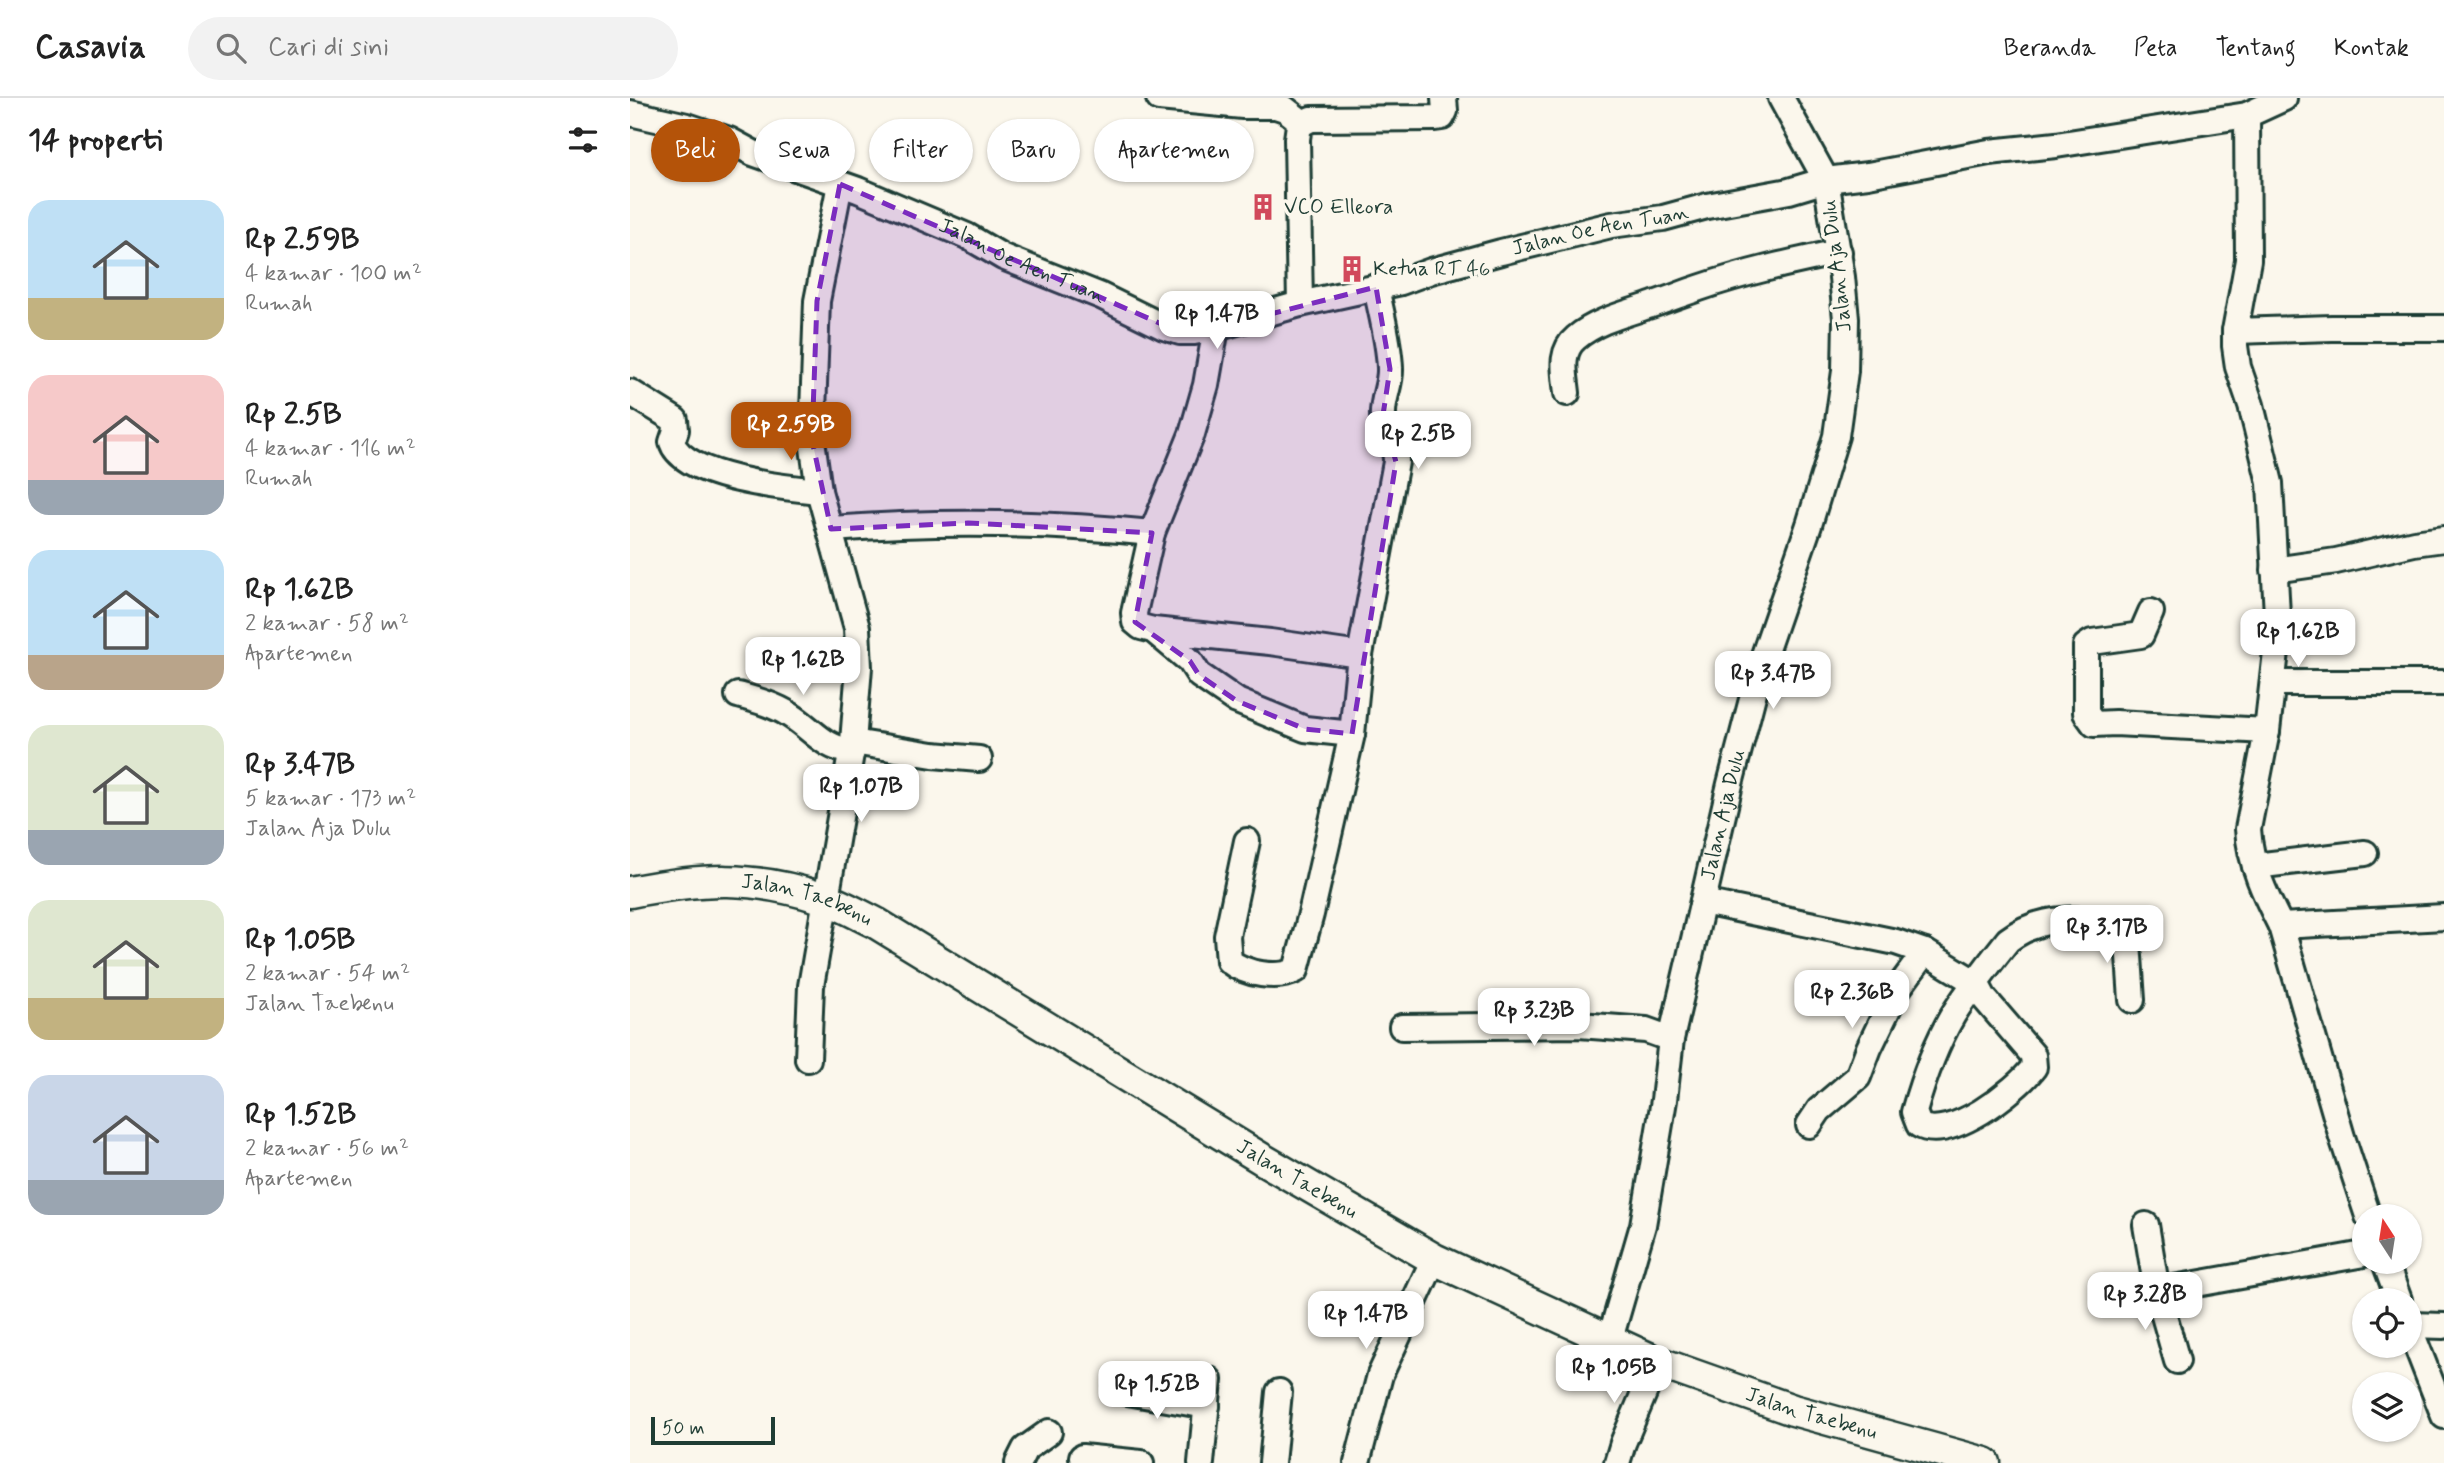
<!DOCTYPE html>
<html lang="id">
<head>
<meta charset="utf-8">
<style>
  body { margin:0; font-family:Mynerve,sans-serif; background:#f2f2f2; color:#222; height:100vh; display:flex; flex-direction:column; font-size:26px; white-space:nowrap }
  * { box-sizing:border-box; margin:0 }
  p { font-size:23px; color:#767676 }
  .icon { flex:none; width:38px; height:38px; fill:none; stroke:currentColor; stroke-width:2; stroke-linecap:round; stroke-linejoin:round }
  .map { position:relative; flex:1; overflow:hidden }
  .details { display:flex; flex-direction:column; background:#fff; width:630px }
  .details>* { flex:none }
  .guide { position:absolute; left:21px; top:21px; width:665px; height:63px; display:flex; gap:14px }
  .needle { width:46px; rotate:348deg }
  .buttons { position:absolute; left:1722px; top:1106px; display:grid; gap:14px }
  .buttons a { display:grid; place-items:center; width:70px; height:70px; border-radius:50%; background:#fff; box-shadow:0 2px 5px #0004; font-size:35px }
  .scale { position:absolute; left:21px; bottom:18px; width:124px; box-sizing:border-box; padding-left:7px; border:4px solid #1f3d34; border-top:0; font-size:19px; line-height:24px; white-space:nowrap; color:#1f3d34; -webkit-text-stroke:5px #fbf7ec; paint-order:stroke }
  .price { position:absolute; translate:-50% -60px; padding:0 16px; border-radius:14px; background:#fff; color:#222; font-size:23px; line-height:46px; filter:drop-shadow(0 2px 4px #0008) }
  .price::after { content:''; position:absolute; left:50%; top:42px; width:21px; height:16px; margin-left:-10px; background:inherit; clip-path:polygon(0 0,100% 0,50% 100%) }
  .price.selected { background:#b45309; color:#fff }
  ul { padding:0; list-style:none }
  li { display:flex; align-items:center; gap:21px; height:175px; padding:0 28px }
  li span { display:grid; place-items:center; flex:none; width:196px; height:140px; border-radius:21px; color:#555 }
  li>.icon { margin-inline-start:auto }
  span .icon { width:84px; height:84px; fill:#fffc; stroke-width:1 }
  li b { font-size:30px }
  h2 { display:flex; justify-content:space-between; align-items:center; height:84px; padding:0 28px; font-size:30px }
  .pill { padding:0 24px; border-radius:32px; background:#fff; box-shadow:0 2px 5px #0004; font-size:24px; line-height:63px }
  .pill.selected { background:#b45309; color:#fff }
  header { display:flex; align-items:center; gap:42px; box-sizing:border-box; height:98px; padding:0 35px; background:#fff; border-bottom:2px solid #e0e0e0 }
  header strong { font-size:33px }
  nav { display:flex; gap:38px; margin-inline-start:auto; font-size:24px }
  .search { width:490px; height:63px; background:#f2f2f2; display:flex; align-items:center; gap:18px; box-sizing:border-box; padding:0 24px; border-radius:38px; color:#767676; font-size:26px }
  main { display:flex; flex:1; min-height:0 }
  .map>svg:first-child { display:block }
  .lines { fill:none; stroke-linecap:round; stroke-linejoin:round }
  .minor-casing { stroke:#1f3d34; stroke-width:30 }
  .major-casing { stroke:#1f3d34; stroke-width:35 }
  .minor { stroke:#fbf7ec; stroke-width:24 }
  .major { stroke:#fbf7ec; stroke-width:30 }
  .marked { fill:#7b2cbf; fill-opacity:0.2; stroke:#7b2cbf; stroke-width:5; stroke-dasharray:14 9; stroke-linejoin:round }
  .labels { text-anchor:middle; dominant-baseline:central; stroke-width:7; stroke-linejoin:round; paint-order:stroke }
  .poi-label { font-size:21px; fill:#1f3d34; stroke:#fbf7ec; text-anchor:start }
  .street-label { font-size:21px; fill:#1f3d34; stroke:#fbf7ec }
</style>
</head>
<body>
<header>
<strong>Casavia</strong>
<div class="search"><svg class="icon" aria-label="search" viewBox="0 0 24 24"><circle cx="10" cy="10" r="6"/><path d="M15 15l6 6"/></svg>Cari di sini</div>
<nav><a>Beranda</a><a>Peta</a><a>Tentang</a><a>Kontak</a></nav>
</header>
<main>
<section class="details">
<h2>14 properti<svg class="icon" aria-label="filters" viewBox="0 0 24 24"><path d="M4 7h16M4 17h16"/><circle cx="9" cy="7" r="2"/><circle cx="15" cy="17" r="2"/></svg></h2>
<ul>
<li><span style="background:linear-gradient(#bfe0f5 70%,#c2b280 0)"><svg class="icon" aria-label="home" viewBox="0 0 24 24"><path d="M3 11l9-7 9 7M6 9v11h12V9"/></svg></span><div><b>Rp 2.59B</b><p>4 kamar · 100 m²</p><p>Rumah</p></div></li>
<li><span style="background:linear-gradient(#f6c9c9 75%,#9aa5b1 0)"><svg class="icon" aria-label="home" viewBox="0 0 24 24"><path d="M3 11l9-7 9 7M6 9v11h12V9"/></svg></span><div><b>Rp 2.5B</b><p>4 kamar · 116 m²</p><p>Rumah</p></div></li>
<li><span style="background:linear-gradient(#bfe0f5 75%,#b9a48a 0)"><svg class="icon" aria-label="home" viewBox="0 0 24 24"><path d="M3 11l9-7 9 7M6 9v11h12V9"/></svg></span><div><b>Rp 1.62B</b><p>2 kamar · 58 m²</p><p>Apartemen</p></div></li>
<li><span style="background:linear-gradient(#dfe7d0 75%,#9aa5b1 0)"><svg class="icon" aria-label="home" viewBox="0 0 24 24"><path d="M3 11l9-7 9 7M6 9v11h12V9"/></svg></span><div><b>Rp 3.47B</b><p>5 kamar · 173 m²</p><p>Jalan Aja Dulu</p></div></li>
<li><span style="background:linear-gradient(#dfe7d0 70%,#c2b280 0)"><svg class="icon" aria-label="home" viewBox="0 0 24 24"><path d="M3 11l9-7 9 7M6 9v11h12V9"/></svg></span><div><b>Rp 1.05B</b><p>2 kamar · 54 m²</p><p>Jalan Taebenu</p></div></li>
<li><span style="background:linear-gradient(#c9d6e8 75%,#9aa5b1 0)"><svg class="icon" aria-label="home" viewBox="0 0 24 24"><path d="M3 11l9-7 9 7M6 9v11h12V9"/></svg></span><div><b>Rp 1.52B</b><p>2 kamar · 56 m²</p><p>Apartemen</p></div></li>
</ul>
</section>
<div class="map">
<svg width="1814" height="1365" viewBox="0 0 1814 1365">
  <rect width="100%" height="100%" fill="#fbf7ec"/>
  <filter id="ink" filterUnits="userSpaceOnUse"><feTurbulence type="fractalNoise" baseFrequency=".0143" numOctaves="2"/><feDisplacementMap in="SourceGraphic" scale="14" xChannelSelector="R" yChannelSelector="G"/><feConvolveMatrix kernelMatrix="1 2 1 2 8 2 1 2 1" color-interpolation-filters="sRGB"/></filter>
  <g filter="url(#ink)">
    <g class="lines">
      <defs>
        <g id="minor">
          <polyline points="529,0 613,8 646,8 655,11 673,25"/>
          <path id="s1" d="M0 15 57 28 99 42 123 55 228 92 337 138 373 159 471 198 534 229 550 234H564L586 230 670 206 771 184 801 173 871 154 981 127 1033 120 1077 108 1159 93 1196 82 1238 77 1359 54 1426 47 1617 17 1654 0"/>
          <path d="M1617 17 1618 162 1605 233V248L1608 269 1621 307 1640 385 1648 536 1637 633 1618 731C1620 765 1635 797 1651 828L1712 1039 1738 1118"/>
          <polyline points="670,206 667,41 669,27 681,21 805,20 812,19 815,13 814,0"/>
          <path d="M586 230 576 287 562 336 522 435 504 515 505 524 511 529 523 532 640 544 730 557 722 636 681 816 666 872C648 882 615 876 599 863L597 838 617 743"/>
          <polyline points="1605,233 1702,230 1814,230"/>
          <path d="M0 294 45 322 46 332 42 344C53 380 157 390 189 393"/>
          <path d="M937 295C935 275 929 254 946 240 967 222 999 215 1024 206 1039 201 1054 195 1069 190 1115 174 1162 164 1209 154"/>
          <path d="M201 431C308 423 415 424 522 435"/>
          <polyline points="1644,472 1706,463 1784,445 1814,441"/>
          <polyline points="1521,514 1511,537 1462,544 1456,548 1456,615 1464,626 1485,625 1637,633"/>
          <polyline points="523,532 560,563 569,577 607,603 675,631 722,636"/>
          <path d="M730 557 766 364C767 347 755 335 753 318 752 301 761 286 760 270 759 243 751 215 746 189"/>
          <polyline points="1644,585 1814,585"/>
          <path d="M108 597C126 602 145 607 160 617 185 633 191 648 222 654"/>
          <polyline points="223,644 303,657 349,661"/>
          <polyline points="1625,768 1735,755"/>
          <path d="M1073 804 1266 844 1295 854 1346 885 1354 900 1403 957 1404 969C1386 993 1319 1045 1289 1027L1284 1014C1293 982 1306 946 1323 917 1339 891 1359 866 1378 842 1413 815 1457 819 1497 829L1502 902"/>
          <polyline points="1651,828 1814,819"/>
          <polyline points="772,929 949,927 1016,932 1041,941"/>
          <polyline points="178,961 181,888 223,644 229,569 227,530 189,393 182,342 187,203 210,86"/>
          <polyline points="1179,1027 1189,1012 1228,979 1239,950 1267,892 1295,854"/>
          <polyline points="1516,1127 1527,1193 1547,1263"/>
          <polyline points="1755,1164 1769,1202"/>
          <polyline points="1527,1193 1734,1156"/>
          <polyline points="1780,1227 1814,1228"/>
          <polyline points="1780,1231 1814,1318"/>
          <path id="s2" d="M980 1241 1013 1127 1034 1002 1041 941 1100 686 1132 563 1179 427 1206 338 1215 273 1216 221 1212 179 1196 82 1151 0"/>
          <polyline points="486,1292 577,1308"/>
          <polyline points="452,1359 511,1365"/>
          <polyline points="388,1365 395,1351 419,1334"/>
          <polyline points="571,1365 579,1282"/>
          <polyline points="642,1365 649,1294"/>
          <polyline points="727,1365 750,1277 804,1161"/>
          <polyline points="987,1365 993,1345 1027,1264"/>
        </g>
        <g id="major">
          <path id="s3" d="M0 794C72 780 122 777 192 800 211 806 229 817 246 825L632 1061 804 1161 1027 1264 1163 1312 1355 1365"/>
        </g>
      </defs>
      <use href="#minor" class="minor-casing"/>
      <use href="#major" class="major-casing"/>
      <use href="#minor" class="minor"/>
      <use href="#major" class="major"/>
    </g>
  </g>
  <path class="marked" d="M210 86 550 234 586 230 746 189 760 271 753 317 766 364 722 636 675 631 607 603 569 577 560 563 505 524 522 435 338 425 201 431 182 342 187 203Z"/>
  <defs>
    <symbol id="building-bare" viewBox="-9 -9 18 18"><path d="M-4-6H4V6H1V3H-1V6H-4ZM-2.5-4.3h1.7v1.8h-1.7ZM.8-4.3h1.7v1.8H.8ZM-2.5-1h1.7V.8h-1.7ZM.8-1h1.7V.8H.8Z" fill="#d1495b" stroke="#fbf7ec" stroke-width="2.5" paint-order="stroke"/></symbol>
  </defs>
  <g fill-rule="evenodd">
    <use href="#building-bare" x="614" y="90" width="38" height="38"/>
    <use href="#building-bare" x="703" y="152" width="38" height="38"/>
  </g>
  <g class="labels">
    <g class="poi-label">
      <text x="654" y="109">VCO Elleora</text>
      <text x="743" y="171">Ketua RT 46</text>
    </g>
    <g class="street-label">
      <text stroke="none"><textPath href="#s1" startOffset="1027">Jalan Oe Aen Tuan</textPath></text>
      <text stroke="none"><textPath href="#s1" startOffset="420">Jalan Oe Aen Tuan</textPath></text>
      <text transform="translate(1207 168) rotate(-97)">Jalan Aja Dulu</text>
      <text stroke="none"><textPath href="#s2" startOffset="537">Jalan Aja Dulu</textPath></text>
      <text stroke="none"><textPath href="#s3" startOffset="180">Jalan Taebenu</textPath></text>
      <text stroke="none"><textPath href="#s3" startOffset="747">Jalan Taebenu</textPath></text>
      <text stroke="none"><textPath href="#s3" startOffset="1314">Jalan Taebenu</textPath></text>
    </g>
  </g>
</svg>
<div class="buttons">
<a><svg class="needle" viewBox="-14 -14 28 28"><path d="M0-13l5 13h-10z" fill="#e53935"/><path d="M0 13l5-13h-10z" fill="#767676"/></svg></a>
<a><svg class="icon" aria-label="locate" viewBox="0 0 24 24"><circle cx="12" cy="12" r="6"/><path d="M12 2v4M12 18v4M2 12h4M18 12h4"/></svg></a>
<a><svg class="icon" aria-label="layers" viewBox="0 0 24 24"><path d="M12 4l9 5-9 5-9-5zM3 14l9 5 9-5"/></svg></a>
</div>
<div class="scale">50 m</div>
<b class="price" style="left:587px;top:253px">Rp 1.47B</b>
<b class="price selected" style="left:161px;top:364px">Rp 2.59B</b>
<b class="price" style="left:788px;top:373px">Rp 2.5B</b>
<b class="price" style="left:1668px;top:571px">Rp 1.62B</b>
<b class="price" style="left:173px;top:599px">Rp 1.62B</b>
<b class="price" style="left:1143px;top:613px">Rp 3.47B</b>
<b class="price" style="left:231px;top:726px">Rp 1.07B</b>
<b class="price" style="left:1477px;top:867px">Rp 3.17B</b>
<b class="price" style="left:1222px;top:932px">Rp 2.36B</b>
<b class="price" style="left:904px;top:950px">Rp 3.23B</b>
<b class="price" style="left:1515px;top:1234px">Rp 3.28B</b>
<b class="price" style="left:736px;top:1253px">Rp 1.47B</b>
<b class="price" style="left:984px;top:1307px">Rp 1.05B</b>
<b class="price" style="left:527px;top:1323px">Rp 1.52B</b>
<div class="guide">
<a class="pill selected">Beli</a>
<a class="pill">Sewa</a>
<a class="pill">Filter</a>
<a class="pill">Baru</a>
<a class="pill">Apartemen</a>
</div>
</div>
</main>
</body>
</html>
